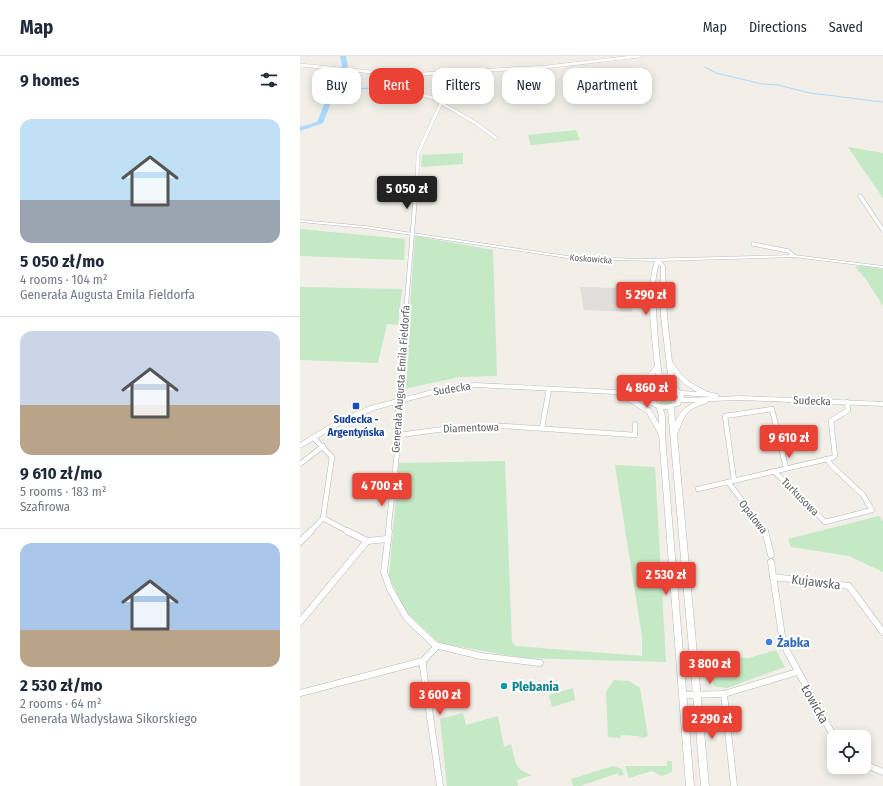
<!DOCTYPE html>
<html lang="en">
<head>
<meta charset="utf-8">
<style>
  body { margin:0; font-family:"Fira Sans Condensed",sans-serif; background:#f6f6f7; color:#1f2937; height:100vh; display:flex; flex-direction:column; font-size:15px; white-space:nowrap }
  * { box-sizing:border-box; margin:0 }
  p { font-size:13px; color:#747a83 }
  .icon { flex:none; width:22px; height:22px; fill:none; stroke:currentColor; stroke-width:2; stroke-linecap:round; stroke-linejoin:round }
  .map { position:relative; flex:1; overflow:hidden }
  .sheet { display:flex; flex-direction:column; background:#fff; width:300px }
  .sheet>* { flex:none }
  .banner { position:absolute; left:12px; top:12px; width:380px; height:36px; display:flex; gap:8px }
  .fabs { position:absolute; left:527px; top:674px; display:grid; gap:8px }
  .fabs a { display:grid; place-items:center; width:44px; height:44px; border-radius:8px; background:#fff; box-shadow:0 2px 10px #0003; font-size:20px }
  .price { position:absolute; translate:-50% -34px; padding:0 9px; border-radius:4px; background:#ea4335; color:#fff; font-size:13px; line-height:26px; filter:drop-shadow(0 1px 2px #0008) }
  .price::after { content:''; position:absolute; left:50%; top:24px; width:12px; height:9px; margin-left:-6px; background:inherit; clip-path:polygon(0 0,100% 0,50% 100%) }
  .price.on { background:#222; color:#fff }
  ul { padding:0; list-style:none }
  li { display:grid; align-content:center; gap:8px; height:212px; padding:0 20px }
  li+li { border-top:1px solid #e0e1e3 }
  li span { display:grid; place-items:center; height:124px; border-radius:12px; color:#555 }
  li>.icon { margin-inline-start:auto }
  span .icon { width:72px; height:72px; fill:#fffc; stroke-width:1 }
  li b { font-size:17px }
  h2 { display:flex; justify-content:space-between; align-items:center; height:48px; padding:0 20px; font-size:17px }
  .tag { padding:0 14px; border-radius:12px; background:#fff; box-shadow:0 2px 10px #0003; font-size:14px; line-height:36px }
  .tag.on { background:#ea4335; color:#fff }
  header { display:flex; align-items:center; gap:24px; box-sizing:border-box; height:56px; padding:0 20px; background:#fff; border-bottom:1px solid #e0e1e3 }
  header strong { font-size:19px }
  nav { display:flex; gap:22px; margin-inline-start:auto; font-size:14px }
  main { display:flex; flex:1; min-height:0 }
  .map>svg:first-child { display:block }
  .industrial { fill:#e0deda }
  .green { fill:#c5e8c5 }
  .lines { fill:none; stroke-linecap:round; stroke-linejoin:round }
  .stream { stroke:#aadaff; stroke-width:1 }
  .river { fill:#aadaff; fill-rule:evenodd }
  .street-far3-casing { stroke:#b5b8bc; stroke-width:3.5 }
  .street-far2-casing { stroke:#b5b8bc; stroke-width:4.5 }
  .street-far1-casing { stroke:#b5b8bc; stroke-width:5.5 }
  .street-casing { stroke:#b5b8bc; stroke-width:7 }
  .secondary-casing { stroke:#b6babf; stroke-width:1 }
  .street-far3 { stroke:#fff; stroke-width:3 }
  .street-far2 { stroke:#fff; stroke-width:3.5 }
  .street-far1 { stroke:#fff; stroke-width:4.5 }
  .street { stroke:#fff; stroke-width:6 }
  .secondary { fill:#fff; fill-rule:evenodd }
  .transit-dot { fill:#1a4fb4; stroke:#fff; stroke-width:1.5 }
  .shop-dot { fill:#3f7fe0; stroke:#fff; stroke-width:1.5 }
  .culture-dot { fill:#0f9aa8; stroke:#fff; stroke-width:1.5 }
  .labels { text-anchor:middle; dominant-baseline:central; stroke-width:4; stroke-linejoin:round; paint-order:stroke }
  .far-street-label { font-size:9px; fill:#5f6368; stroke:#fff }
  .street-label { font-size:11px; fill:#5f6368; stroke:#fff }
  .transit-label { font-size:11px; font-weight:bold; fill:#164399; stroke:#fff }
  .near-street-label { font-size:13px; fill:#5f6368; stroke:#fff }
  .near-shop-label { font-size:13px; font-weight:bold; fill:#366cbe; stroke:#fff; text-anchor:start }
  .near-culture-label { font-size:13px; font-weight:bold; fill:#0d838f; stroke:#fff; text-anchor:start }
</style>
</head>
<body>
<header>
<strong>Map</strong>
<nav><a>Map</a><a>Directions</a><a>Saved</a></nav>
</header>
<main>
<section class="sheet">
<h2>9 homes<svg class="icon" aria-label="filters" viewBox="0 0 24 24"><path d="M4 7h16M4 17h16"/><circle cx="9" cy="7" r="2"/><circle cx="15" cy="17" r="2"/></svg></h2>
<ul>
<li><span style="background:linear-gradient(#bfe0f5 65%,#9aa5b1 0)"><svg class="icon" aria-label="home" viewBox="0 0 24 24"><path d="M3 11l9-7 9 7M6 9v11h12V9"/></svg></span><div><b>5 050 zł/mo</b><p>4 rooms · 104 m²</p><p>Generała Augusta Emila Fieldorfa</p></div></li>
<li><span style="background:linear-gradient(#c9d6e8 60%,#b9a48a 0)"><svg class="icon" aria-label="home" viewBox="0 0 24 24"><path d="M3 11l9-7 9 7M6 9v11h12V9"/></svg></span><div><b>9 610 zł/mo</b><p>5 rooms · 183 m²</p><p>Szafirowa</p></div></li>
<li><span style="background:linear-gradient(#a9c7e8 70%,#b9a48a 0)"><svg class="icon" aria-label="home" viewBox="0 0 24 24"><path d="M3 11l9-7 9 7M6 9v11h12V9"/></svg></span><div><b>2 530 zł/mo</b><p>2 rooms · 64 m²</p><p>Generała Władysława Sikorskiego</p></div></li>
</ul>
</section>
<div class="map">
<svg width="583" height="730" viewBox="0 0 583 730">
  <rect width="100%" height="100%" fill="#f1efe8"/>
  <polygon class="industrial" points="280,231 321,232 333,241 332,256 284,254"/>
  <g class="green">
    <polygon points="276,74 280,84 231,89 228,79"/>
    <polygon points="548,91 583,97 583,142"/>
    <polygon points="163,97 163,108 121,111 122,99"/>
    <polygon points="0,173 105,183 104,204 0,200"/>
    <polygon points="115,180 193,194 197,320 159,321 104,333"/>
    <polygon points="562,210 583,213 583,250 565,222 555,211"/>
    <polygon points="0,231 102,233 98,269 87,268 78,307 0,304"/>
    <circle cx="366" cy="341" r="8"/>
    <polygon points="205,405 212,586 216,590 342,600 342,581 315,409 355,411 366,606 223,602 139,587 104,554 89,520 99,407"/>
    <polygon points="579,460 583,465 583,516 549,500 491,491 488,483"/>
    <polygon points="476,594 485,611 427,632 414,630 409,601 449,602"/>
    <polygon points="314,624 329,625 340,632 348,680 342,682 338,680 321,679 320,682 308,681 306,636"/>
    <polygon points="273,632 275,644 252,651 249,639"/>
    <path d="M163 657 166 669 198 660 204 691 211 688C216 706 213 713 232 719L217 724 218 730H147L140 663Z"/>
    <polygon points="367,705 372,705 372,716 362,720 352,715 329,722 325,710 367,710"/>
    <polygon points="313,710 322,713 324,719 319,720 318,717 280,730 273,730 271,723"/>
  </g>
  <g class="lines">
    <g class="stream">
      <polyline points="405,11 416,17 462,28 478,29 510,37 583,46"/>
      <polyline points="33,35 94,30"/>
    </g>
    <polygon class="river" points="40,0 46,0 48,10 36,21 36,34 23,67 0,75 0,71 17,66 30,34 30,21 42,10"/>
    <defs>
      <g id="street-far3">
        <polyline points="0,9 103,19 246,11 340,0"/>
        <path d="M94 19C97 36 124 39 138 43L141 47 174 66 196 82"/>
        <polyline points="117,122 118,97 141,47"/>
      </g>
      <g id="street-far2">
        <polyline points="560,140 583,174"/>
        <polyline points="453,188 488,195 494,200"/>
        <polyline points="104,277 117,121"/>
      </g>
      <g id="street-far1">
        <polyline points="242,372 249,333"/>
        <polyline points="99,379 152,372 203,370 335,379 335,368"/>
        <polyline points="0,408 23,390"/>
        <polyline points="474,415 525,466 572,454 563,439 531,409 527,403"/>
        <polyline points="434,424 425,360 472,353 486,412"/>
        <polyline points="428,426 466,476"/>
        <polyline points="398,433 532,402 535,400 531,365 548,354 547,346"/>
        <polyline points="23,462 49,476"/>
        <polyline points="10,476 23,462 32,401 13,381"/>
        <polyline points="88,476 99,379 98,354 104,276"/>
      </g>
      <g id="street">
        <polyline points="89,475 84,516 90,533 106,561 135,589 181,600 240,607"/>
        <polyline points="465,475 471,499"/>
        <polyline points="67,485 87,483"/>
        <polyline points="0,486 11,475"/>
        <polyline points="471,506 482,580 487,595 534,681"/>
        <polyline points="473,521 549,530 583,576"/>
        <polyline points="0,566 67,485 47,475"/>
        <polyline points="137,590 123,605 123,611 140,730"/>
        <polyline points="0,637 123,605"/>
        <polyline points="424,638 434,730"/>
        <polyline points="383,639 424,638 497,616"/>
        <polyline points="564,708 583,716"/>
      </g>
      <path id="secondary" d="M0 164 65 170 274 201 345 203 494 199 583 210V212L494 201 361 205 365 210 367 260 372 306 383 320 391 327 408 336 418 338 419 339 418 341 442 340 583 346V350L442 344 408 345 407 347C385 353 385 359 377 379L409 730H401L368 353H363L365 360V380L394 730H386L359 379 347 357 320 340 319 339 315 338 176 331 152 333 74 354 40 369 0 392V387L36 365 70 350 152 329 176 327 315 334 339 326 347 320 355 310C352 280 345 233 355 205L274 203 65 172 0 166ZM359 208 361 210V260L369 327H363C359 302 357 277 356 252 355 238 354 222 359 208ZM373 316 383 327 397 336 381 335 375 329ZM356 317 357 328 353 331 334 333 347 327ZM361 331C369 331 375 333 378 341L376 346C367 350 352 351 354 337ZM348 335V339L335 337ZM383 339 411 341 384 342ZM328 340 348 343C349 348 352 350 357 352L359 360V368L351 353ZM381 346H396C386 350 380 356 375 366L374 351 380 349Z"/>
    </defs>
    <use href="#street-far3" class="street-far3-casing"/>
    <use href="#street-far2" class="street-far2-casing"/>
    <use href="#street-far1" class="street-far1-casing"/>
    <use href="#street" class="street-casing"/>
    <use href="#secondary" class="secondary-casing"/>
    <use href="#street-far3" class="street-far3"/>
    <use href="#street-far2" class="street-far2"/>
    <use href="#street-far1" class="street-far1"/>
    <use href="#street" class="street"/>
    <use href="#secondary" class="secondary"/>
  </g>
  <rect class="transit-dot" x="52" y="346" width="8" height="8" rx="2"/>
  <circle class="shop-dot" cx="469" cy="586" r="4"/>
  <circle class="culture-dot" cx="204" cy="630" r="4"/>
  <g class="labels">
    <g class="far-street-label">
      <text transform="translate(291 203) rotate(4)">Koskowicka</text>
    </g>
    <g class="street-label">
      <text transform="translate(101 323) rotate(-86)">Generała Augusta Emila Fieldorfa</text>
      <text transform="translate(152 333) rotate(-9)">Sudecka</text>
      <text transform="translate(512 345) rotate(2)">Sudecka</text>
      <text transform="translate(171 372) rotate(-2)">Diamentowa</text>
      <text transform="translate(500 441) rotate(45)">Turkusowa</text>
      <text transform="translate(453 461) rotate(52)">Opalowa</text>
    </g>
    <g class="transit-label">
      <text x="56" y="363">Sudecka -<tspan x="56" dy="13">Argentyńska</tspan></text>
    </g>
    <g class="near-street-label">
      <text transform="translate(516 526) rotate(7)">Kujawska</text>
      <text transform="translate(515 648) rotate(61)">Łowicka</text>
    </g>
    <g class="near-shop-label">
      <text x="477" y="586">Żabka</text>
    </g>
    <g class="near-culture-label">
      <text x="212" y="630">Plebania</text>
    </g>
  </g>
</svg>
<div class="fabs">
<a><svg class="icon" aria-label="locate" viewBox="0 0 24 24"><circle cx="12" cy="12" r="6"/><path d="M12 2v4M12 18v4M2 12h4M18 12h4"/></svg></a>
</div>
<b class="price on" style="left:107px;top:154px">5 050 zł</b>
<b class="price" style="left:346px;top:260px">5 290 zł</b>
<b class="price" style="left:347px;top:353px">4 860 zł</b>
<b class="price" style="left:489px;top:403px">9 610 zł</b>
<b class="price" style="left:82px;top:451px">4 700 zł</b>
<b class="price" style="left:366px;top:540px">2 530 zł</b>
<b class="price" style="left:410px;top:629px">3 800 zł</b>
<b class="price" style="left:140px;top:660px">3 600 zł</b>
<b class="price" style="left:412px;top:684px">2 290 zł</b>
<div class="banner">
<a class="tag">Buy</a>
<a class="tag on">Rent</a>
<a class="tag">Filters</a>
<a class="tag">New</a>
<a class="tag">Apartment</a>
</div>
</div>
</main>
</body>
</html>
